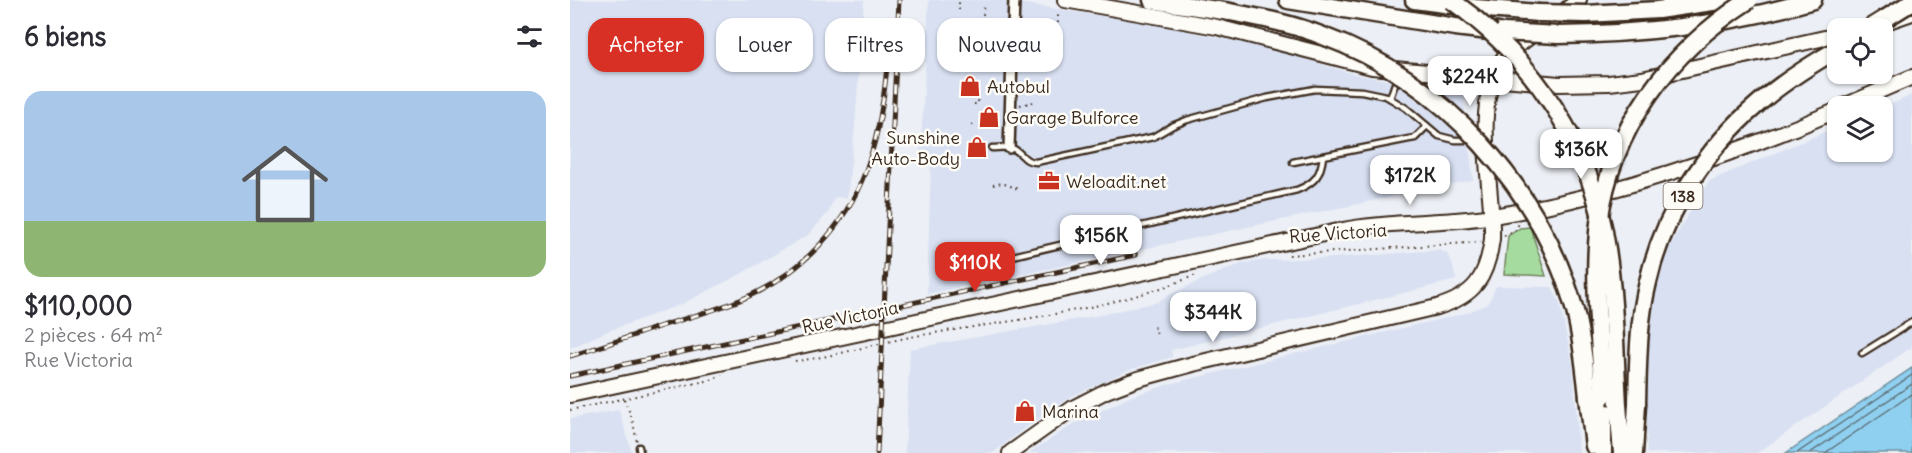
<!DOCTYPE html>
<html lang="fr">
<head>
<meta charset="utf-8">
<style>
  body { margin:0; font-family:Delius,sans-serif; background:#f7f7f7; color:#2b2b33; height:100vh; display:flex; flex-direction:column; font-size:22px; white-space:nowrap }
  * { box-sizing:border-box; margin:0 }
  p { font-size:20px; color:#7c7c81 }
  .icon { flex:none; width:33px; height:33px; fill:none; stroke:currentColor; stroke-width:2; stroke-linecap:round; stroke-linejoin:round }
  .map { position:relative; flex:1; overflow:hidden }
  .drawer { display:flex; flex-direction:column; background:#fff; width:570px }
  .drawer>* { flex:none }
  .top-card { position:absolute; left:18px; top:18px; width:570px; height:54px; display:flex; gap:12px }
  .tools { position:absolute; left:1257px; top:18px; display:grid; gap:12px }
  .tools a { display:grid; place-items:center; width:66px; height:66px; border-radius:12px; background:#fff; box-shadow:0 2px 4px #0004; font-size:30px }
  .price { position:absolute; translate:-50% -51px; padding:0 14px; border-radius:12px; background:#fff; color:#222; font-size:20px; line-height:39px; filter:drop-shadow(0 2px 3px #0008) }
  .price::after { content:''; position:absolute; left:50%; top:36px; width:18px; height:14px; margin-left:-9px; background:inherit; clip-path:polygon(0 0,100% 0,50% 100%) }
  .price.active { background:#d93025; color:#fff }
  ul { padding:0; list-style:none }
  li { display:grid; align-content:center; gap:12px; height:318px; padding:0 24px }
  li+li { border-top:2px solid #e1e1e2 }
  li span { display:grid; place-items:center; height:186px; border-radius:18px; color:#555 }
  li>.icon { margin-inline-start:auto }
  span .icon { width:108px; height:108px; fill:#fffc; stroke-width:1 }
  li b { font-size:26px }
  h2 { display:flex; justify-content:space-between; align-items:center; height:72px; padding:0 24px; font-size:26px }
  .chip { padding:0 21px; border-radius:18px; background:#fff; box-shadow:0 2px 4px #0004; font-size:21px; line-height:54px }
  .chip.active { background:#d93025; color:#fff }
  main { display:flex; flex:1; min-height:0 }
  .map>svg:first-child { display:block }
  .built { fill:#d8e0f2 }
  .green { fill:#a5db9e; stroke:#70825e; stroke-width:1.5 }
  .water { fill:#8fd0f1; stroke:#6d8e9d; stroke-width:1.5 }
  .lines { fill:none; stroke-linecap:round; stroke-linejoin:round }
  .shore { stroke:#5d6c72; stroke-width:1.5 }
  .lane-casing { stroke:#3b2a1e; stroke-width:9 }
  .street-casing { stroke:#3b2a1e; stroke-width:14 }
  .secondary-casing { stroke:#3b2a1e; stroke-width:18 }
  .highway-casing { stroke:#3b2a1e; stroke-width:21 }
  .path { stroke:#3b2a1e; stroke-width:2; stroke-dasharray:1.5 4.5; stroke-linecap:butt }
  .lane { stroke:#fdfcf7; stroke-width:4.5 }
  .street { stroke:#fdfcf7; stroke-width:9 }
  .secondary { stroke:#fdfcf7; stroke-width:14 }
  .highway { stroke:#fdfcf7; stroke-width:16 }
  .rail-casing { stroke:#3b2a1e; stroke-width:5 }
  .rail { stroke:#fdfcf7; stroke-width:3; stroke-dasharray:9; stroke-linecap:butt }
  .highway-bridge-casing { stroke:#3b2a1e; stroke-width:21; stroke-linecap:butt }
  .highway-bridge { stroke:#fdfcf7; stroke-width:16 }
  .labels { text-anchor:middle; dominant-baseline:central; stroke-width:5; stroke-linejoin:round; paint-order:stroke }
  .shield { fill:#fdfcf7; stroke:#75695f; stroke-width:1.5 }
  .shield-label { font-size:16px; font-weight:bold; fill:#3b2a1e }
  .poi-label { font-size:18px; fill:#3b2a1e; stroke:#fdfcf7; text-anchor:start }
  .street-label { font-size:18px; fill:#3b2a1e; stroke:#fdfcf7 }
</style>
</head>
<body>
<main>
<section class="drawer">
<h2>6 biens<svg class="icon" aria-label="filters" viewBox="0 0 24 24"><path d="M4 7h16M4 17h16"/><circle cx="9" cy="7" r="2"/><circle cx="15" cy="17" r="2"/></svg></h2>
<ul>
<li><span style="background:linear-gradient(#a9c7e8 70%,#8fb573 0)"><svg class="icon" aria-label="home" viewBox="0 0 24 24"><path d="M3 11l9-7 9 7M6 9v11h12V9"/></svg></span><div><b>$110,000</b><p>2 pièces · 64 m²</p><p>Rue Victoria</p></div></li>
</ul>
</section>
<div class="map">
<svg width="1342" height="453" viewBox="0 0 1342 453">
  <rect width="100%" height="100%" fill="#eceff5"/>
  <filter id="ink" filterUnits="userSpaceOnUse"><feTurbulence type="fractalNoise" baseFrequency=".0167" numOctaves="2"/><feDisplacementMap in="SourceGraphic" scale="12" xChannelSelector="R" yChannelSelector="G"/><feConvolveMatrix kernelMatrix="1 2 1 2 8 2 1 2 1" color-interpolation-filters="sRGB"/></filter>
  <g filter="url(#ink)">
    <g class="built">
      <polygon points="0,0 294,0 285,126 277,198 265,197 258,213 238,235 169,275 112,304 38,331 0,348"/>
      <polygon points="359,0 430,0 588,25 698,48 784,74 836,84 882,87 893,96 903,180 357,294 361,161 350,161"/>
      <polygon points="1342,95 1342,347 1187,453 1077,453 1077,353 1085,287 1100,245 1139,181 1267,127 1268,152 1312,152 1313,108"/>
      <polygon points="870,250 877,254 882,263 886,280 601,350 602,357 556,371 504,395 455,428 423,453 335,453 340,349 520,317 588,302 595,297 638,277 671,264 697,260 763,258"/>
      <polygon points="926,286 982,287 989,301 1003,366 1009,453 459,453 507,422 560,397 599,384 896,313 918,304"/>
      <polygon points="49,410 62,453 0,453 0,419"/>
    </g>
    <polygon class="green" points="960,227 976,276 934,274 938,236 950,228"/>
    <polygon class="water" points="1342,368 1342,453 1216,453"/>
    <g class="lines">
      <g class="shore">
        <polyline points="1227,453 1342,375"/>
        <polyline points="1240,453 1342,384"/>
        <polyline points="1255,453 1342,394"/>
      </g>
      <defs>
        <g id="lane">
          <polyline points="820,98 827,78"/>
          <path d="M422 148C429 148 437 146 444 149 453 154 454 162 466 162L583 137 602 126 617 120 697 98 745 89 792 91 816 96 836 108 869 136 885 140H902"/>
          <polyline points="723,162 839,139 845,138 857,126"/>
          <path d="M382 270 727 190C745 183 751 175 753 156"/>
          <polyline points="1292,353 1342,322"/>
          <polyline points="69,447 70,453"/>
        </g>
        <polyline id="street" points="439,148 444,0"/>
        <g id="secondary">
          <polyline points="495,0 647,27 802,67 989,84 1039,83 1072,79 1268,35"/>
          <polyline points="1319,21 1342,13"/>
          <polyline points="1274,106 1342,77"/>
          <path d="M0 395 773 230C823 220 874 224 923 216 1038 197 1161 156 1268 110"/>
          <path d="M440 453 503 408 536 391 568 379 623 364 867 307C905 296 917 277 922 239 924 185 898 96 938 53L1009 0"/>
        </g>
        <g id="highway">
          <polyline points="582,0 660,12"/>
          <polyline points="718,0 885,27 928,32"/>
          <polyline points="844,0 905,8 968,13"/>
          <polyline points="1016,14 1088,10 1156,0"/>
          <path d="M988 35C1075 34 1160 25 1243 0"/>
          <polyline points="1018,397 1024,446"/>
          <polyline points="1048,405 1052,453"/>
          <polyline points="1033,453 1033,396"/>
          <polyline points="1064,453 1067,404"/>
        </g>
      </defs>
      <use href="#lane" class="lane-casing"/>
      <use href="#street" class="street-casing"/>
      <use href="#secondary" class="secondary-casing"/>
      <use href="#highway" class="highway-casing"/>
      <g class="path">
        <polyline points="389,10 389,2"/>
        <polyline points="413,15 414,5"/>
        <polyline points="488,23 488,15"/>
        <polyline points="405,63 409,66 409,73"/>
        <polyline points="404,104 408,104 408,87 404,84"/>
        <polyline points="450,105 464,102"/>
        <polyline points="423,117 426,115"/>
        <polyline points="402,125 407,123"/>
        <polyline points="407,142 411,139"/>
        <polyline points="423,185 432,183 446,188 447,192"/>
        <polyline points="934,236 946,230 949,223"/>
        <polyline points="719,255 911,242"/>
        <polyline points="584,327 587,330 586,336"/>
        <path d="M225 361C265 357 306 343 346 336 440 320 537 312 626 275"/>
        <polyline points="54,399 62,418 67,442"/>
        <polyline points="0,410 141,380 152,375"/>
        <polyline points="459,413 464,420"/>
      </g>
      <use href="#lane" class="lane"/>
      <use href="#street" class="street"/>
      <use href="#secondary" class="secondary"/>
      <use href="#highway" class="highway"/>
      <defs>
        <g id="rail">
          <path d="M0 356C31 347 61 336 91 326 120 317 150 309 177 297 231 273 276 226 296 170 313 124 317 71 321 22"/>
          <polyline points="0,376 566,255"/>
          <polyline points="307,453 329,0"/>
        </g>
      </defs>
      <use href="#rail" class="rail-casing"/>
      <use href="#rail" class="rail"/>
      <defs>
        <g id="highway-bridge">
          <path d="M881 0C965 60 1022 146 1037 249 1045 300 1045 353 1048 405"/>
          <path d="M660 12C692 18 723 24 753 36 873 80 971 188 1005 311 1012 339 1015 368 1018 397"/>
          <polyline points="968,13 1016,14"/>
          <polyline points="1300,28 1342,2"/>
          <polyline points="933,32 988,35"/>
          <path d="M1033 396C1030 339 1022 280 1029 223 1041 127 1100 51 1179 0"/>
          <path d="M1067 404C1068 362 1068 322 1078 282 1093 214 1136 148 1189 103 1213 82 1240 65 1268 49"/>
        </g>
      </defs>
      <use href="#highway-bridge" class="highway-bridge-casing"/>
      <use href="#highway-bridge" class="highway-bridge"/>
    </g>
  </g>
  <defs>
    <symbol id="shop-bare" viewBox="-9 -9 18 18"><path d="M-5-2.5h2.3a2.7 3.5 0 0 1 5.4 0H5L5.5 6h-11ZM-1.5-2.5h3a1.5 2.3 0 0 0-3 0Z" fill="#c8321e" stroke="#fdfcf7" stroke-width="2.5" paint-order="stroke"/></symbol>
    <symbol id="office-bare" viewBox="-9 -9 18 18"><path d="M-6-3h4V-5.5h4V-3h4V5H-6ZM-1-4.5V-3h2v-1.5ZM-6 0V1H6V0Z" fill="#c8321e" stroke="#fdfcf7" stroke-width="2.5" paint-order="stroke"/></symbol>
  </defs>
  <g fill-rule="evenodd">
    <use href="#shop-bare" x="385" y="71" width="30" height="30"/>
    <use href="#shop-bare" x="404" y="102" width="30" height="30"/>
    <use href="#shop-bare" x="392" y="132" width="30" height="30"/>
    <use href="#office-bare" x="464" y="166" width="30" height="30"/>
    <use href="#shop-bare" x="440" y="396" width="30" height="30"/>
  </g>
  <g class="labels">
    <rect class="shield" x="1093.5" y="183" width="39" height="26" rx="4.5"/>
    <g class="shield-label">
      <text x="1113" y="196">138</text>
    </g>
    <g class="poi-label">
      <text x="417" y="86">Autobul</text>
      <text x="436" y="117">Garage Bulforce</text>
      <text x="390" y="137" text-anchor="end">Sunshine<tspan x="390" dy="21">Auto-Body</tspan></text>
      <text x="496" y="181">Weloadit.net</text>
      <text x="472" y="411">Marina</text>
    </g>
    <g class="street-label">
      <text transform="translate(768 233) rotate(-4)">Rue Victoria</text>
      <text transform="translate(280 317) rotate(-12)">Rue Victoria</text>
    </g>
  </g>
</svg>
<div class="tools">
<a><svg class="icon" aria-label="locate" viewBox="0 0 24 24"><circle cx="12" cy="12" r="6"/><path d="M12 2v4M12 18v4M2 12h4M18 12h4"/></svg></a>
<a><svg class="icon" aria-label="layers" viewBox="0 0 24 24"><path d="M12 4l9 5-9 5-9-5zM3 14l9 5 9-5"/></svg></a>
</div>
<b class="price" style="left:900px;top:107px">$224K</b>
<b class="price" style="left:1011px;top:180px">$136K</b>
<b class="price" style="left:840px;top:206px">$172K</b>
<b class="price" style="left:531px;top:266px">$156K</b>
<b class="price active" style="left:405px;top:293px">$110K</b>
<b class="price" style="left:643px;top:343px">$344K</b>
<div class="top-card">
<a class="chip active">Acheter</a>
<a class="chip">Louer</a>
<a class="chip">Filtres</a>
<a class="chip">Nouveau</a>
</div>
</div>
</main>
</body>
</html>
